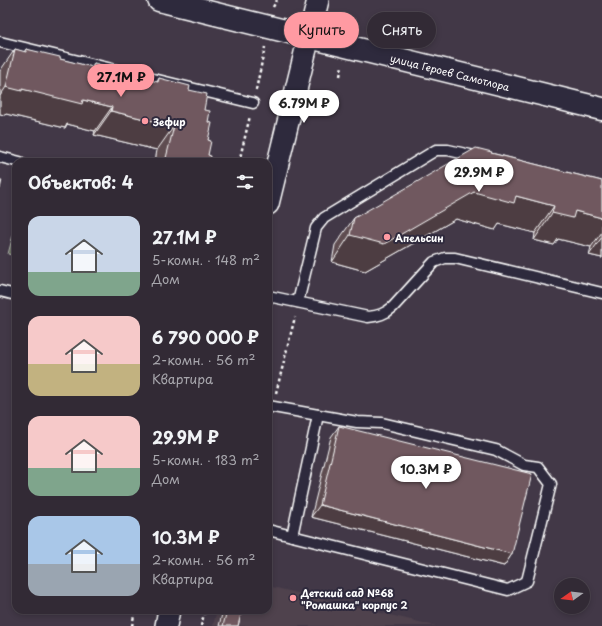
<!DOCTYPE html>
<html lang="ru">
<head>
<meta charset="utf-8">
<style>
  body { margin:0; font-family:"Playpen Sans",sans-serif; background:#3d3641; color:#f1f3f6; height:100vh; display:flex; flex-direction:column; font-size:15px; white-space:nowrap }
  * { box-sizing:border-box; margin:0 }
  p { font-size:13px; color:#a8a7ad }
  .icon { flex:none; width:22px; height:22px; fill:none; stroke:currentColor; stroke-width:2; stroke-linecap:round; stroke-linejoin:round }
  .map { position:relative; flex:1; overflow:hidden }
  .sheet { position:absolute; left:12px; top:158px; width:260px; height:456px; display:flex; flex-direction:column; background:#322a35; border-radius:12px; box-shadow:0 2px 6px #0003,0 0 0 1px #4d4650 }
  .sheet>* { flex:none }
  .banner { position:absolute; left:284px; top:12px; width:258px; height:36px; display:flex; gap:8px }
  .needle { width:26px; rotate:256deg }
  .controls { position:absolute; left:554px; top:578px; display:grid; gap:8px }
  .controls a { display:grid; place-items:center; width:36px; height:36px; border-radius:50%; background:#322a35; box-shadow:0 2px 6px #0003,0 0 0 1px #4d4650; font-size:20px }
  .price { position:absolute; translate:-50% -34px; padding:0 9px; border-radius:14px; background:#fff; color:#222; font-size:13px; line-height:26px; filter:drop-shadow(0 1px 2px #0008) }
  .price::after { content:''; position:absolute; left:50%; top:24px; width:12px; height:9px; margin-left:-6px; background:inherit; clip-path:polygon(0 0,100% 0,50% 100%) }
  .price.current { background:#ff9aa2; color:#111 }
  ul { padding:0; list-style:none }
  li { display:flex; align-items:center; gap:12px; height:100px; padding:0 16px }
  li span { display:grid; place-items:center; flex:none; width:112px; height:80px; border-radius:12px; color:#555 }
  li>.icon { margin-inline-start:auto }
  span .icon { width:48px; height:48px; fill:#fffc; stroke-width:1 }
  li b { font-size:17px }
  h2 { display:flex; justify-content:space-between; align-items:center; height:48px; padding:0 16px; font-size:17px }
  .tag { padding:0 14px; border-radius:18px; background:#322a35; box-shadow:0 2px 6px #0003,0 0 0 1px #4d4650; font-size:14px; line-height:36px }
  .tag.current { background:#ff9aa2; color:#111 }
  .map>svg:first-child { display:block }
  .built { fill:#50424e }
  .green { fill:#666c5f; stroke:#b2b6af }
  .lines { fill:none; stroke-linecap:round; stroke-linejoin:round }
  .lane-casing { stroke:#fff; stroke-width:13 }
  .street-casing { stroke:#fff; stroke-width:24 }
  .primary-casing { stroke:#fff; stroke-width:25 }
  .path { stroke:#fff; stroke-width:2.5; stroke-dasharray:3 3; stroke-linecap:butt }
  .lane { stroke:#2f2a3d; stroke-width:10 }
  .street { stroke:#2f2a3d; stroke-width:21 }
  .primary { stroke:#2f2a3d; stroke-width:22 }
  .wall { fill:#5f4d51; stroke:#fff }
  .shaded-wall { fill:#4e3e42; stroke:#fff }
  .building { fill:#6f595e; stroke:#fff }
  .poi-dot { fill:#ff9aa2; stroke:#2f2a3d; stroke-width:1.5 }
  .labels { text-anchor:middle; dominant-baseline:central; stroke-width:4; stroke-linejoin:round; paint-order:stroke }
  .street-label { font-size:10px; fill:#fff; stroke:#2f2a3d }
  .poi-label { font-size:10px; font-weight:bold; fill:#fff; stroke:#2f2a3d; text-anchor:start }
</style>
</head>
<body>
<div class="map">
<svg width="602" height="626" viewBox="0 0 602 626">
  <rect width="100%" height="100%" fill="#423847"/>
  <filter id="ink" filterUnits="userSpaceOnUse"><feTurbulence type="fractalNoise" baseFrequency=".025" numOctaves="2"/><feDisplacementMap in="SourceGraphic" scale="8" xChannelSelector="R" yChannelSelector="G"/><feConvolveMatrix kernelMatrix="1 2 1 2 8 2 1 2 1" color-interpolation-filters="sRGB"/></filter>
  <g filter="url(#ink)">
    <polygon class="built" points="268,586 436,626 213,626 217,610 268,610"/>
    <polygon class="green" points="16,224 16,256 8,254"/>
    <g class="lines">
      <defs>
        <g id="lane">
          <polyline points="0,42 253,103"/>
          <polyline points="0,157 20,162"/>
          <polyline points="0,291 16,295"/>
          <path d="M268 296 368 317C378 316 385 314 393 307L434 262 445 258H455L602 293"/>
          <polyline points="298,302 316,228 324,218 436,150 448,150 479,157"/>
          <polyline points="268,406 357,422 382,423 496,450 524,465 538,467 551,484 527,581 508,590 268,530"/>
          <polyline points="292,536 318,415"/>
        </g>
        <g id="street">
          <polyline points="268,204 318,0"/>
          <polyline points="166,626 169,610"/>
        </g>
        <polyline id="primary" points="159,0 602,109"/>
      </defs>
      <use href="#lane" class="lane-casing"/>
      <use href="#street" class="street-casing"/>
      <use href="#primary" class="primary-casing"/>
      <g class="path">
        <polyline points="273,7 277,0"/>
        <polyline points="353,27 355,19"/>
        <polyline points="340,76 342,66"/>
        <polyline points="256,90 265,47"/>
        <polyline points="239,162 250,116"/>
        <polyline points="276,393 295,317"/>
        <polyline points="268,428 270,422"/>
        <polyline points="132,626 135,610"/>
        <polyline points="201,626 205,610"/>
      </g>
      <use href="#lane" class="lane"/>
      <use href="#street" class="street"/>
      <use href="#primary" class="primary"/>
    </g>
    <g class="wall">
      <polygon points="15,49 24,52 26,49 60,59 91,67 94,63 126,74 157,82 159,78 189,90 204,110 208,122 208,155 210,162 155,162 157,150 94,135 95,131 67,124 65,128 6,114 5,115 0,114 0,71"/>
      <polygon points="491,153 602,181 602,258 589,255 591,247 558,239 554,245 534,240 535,233 499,224 495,230 456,219 365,271 332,262 335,245 354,218"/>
      <polygon points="339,426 512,554 504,566 311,517 331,437"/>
      <polygon points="223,610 242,610 238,626 219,626"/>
    </g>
    <g class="shaded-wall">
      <polygon points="6,87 22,89 83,100 112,107 95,131 67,124 65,128 6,114 5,115 0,114 0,96"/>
      <polygon points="111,111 174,126 157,150 94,135"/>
      <polygon points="474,192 516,196 554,206 535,233 499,224 495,230 456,219 365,271 332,262 350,235"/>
      <polygon points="575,211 602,218 602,232 591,247 558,239 554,245 534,240 552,213"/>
      <polygon points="602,237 602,258 589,255"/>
      <polygon points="320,505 512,554 504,566 311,517"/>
    </g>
    <g class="building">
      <polygon points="15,49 26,52 26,49 60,57 60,59 93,67 94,63 127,71 126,74 158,82 159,78 190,86 189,90 207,94 204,110 210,111 208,122 212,123 208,140 211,141 208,155 211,156 210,162 165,162 174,126 111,111 112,107 83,100 82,104 22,89 22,91 6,87"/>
      <polygon points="476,148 492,152 491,153 602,181 602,218 575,211 573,218 552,213 554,206 516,196 514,203 474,192 384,244 350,235 354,218"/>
      <polygon points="0,180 2,180 0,189"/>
      <polygon points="339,426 532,474 512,554 320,505"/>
      <polygon points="227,610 242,610 238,626 223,626"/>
    </g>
  </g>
  <g class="poi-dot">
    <circle cx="145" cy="121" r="4"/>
    <circle cx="387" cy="237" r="4"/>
    <circle cx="293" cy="598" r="4"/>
  </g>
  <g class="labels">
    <g class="street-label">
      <text transform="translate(450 72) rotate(14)">улица Героев Самотлора</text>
    </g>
    <g class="poi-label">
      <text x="153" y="121">Зефир</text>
      <text x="395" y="237">Апельсин</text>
      <text x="301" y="592">Детский сад №68<tspan x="301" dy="12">"Ромашка" корпус 2</tspan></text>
    </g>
  </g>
</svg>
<div class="controls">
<a><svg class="needle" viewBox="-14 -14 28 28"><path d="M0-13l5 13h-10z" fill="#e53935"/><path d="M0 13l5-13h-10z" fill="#a8a7ad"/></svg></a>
</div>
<b class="price current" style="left:121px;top:98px">27.1M ₽</b>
<b class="price" style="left:304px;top:124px">6.79M ₽</b>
<b class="price" style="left:479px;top:193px">29.9M ₽</b>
<b class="price" style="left:426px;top:490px">10.3M ₽</b>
<div class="banner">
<a class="tag current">Купить</a>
<a class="tag">Снять</a>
</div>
<section class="sheet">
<h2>Объектов: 4<svg class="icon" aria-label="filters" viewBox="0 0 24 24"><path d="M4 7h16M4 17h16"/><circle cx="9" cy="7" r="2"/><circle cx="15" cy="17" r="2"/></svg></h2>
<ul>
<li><span style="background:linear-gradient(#c9d6e8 70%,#7fa58c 0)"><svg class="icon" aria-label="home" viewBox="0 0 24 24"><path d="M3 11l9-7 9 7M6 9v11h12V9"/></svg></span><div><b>27.1M ₽</b><p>5-комн. · 148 m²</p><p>Дом</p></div></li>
<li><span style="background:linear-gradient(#f6c9c9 60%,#c2b280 0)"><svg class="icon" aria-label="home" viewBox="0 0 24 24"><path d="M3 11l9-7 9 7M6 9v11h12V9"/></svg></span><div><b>6 790 000 ₽</b><p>2-комн. · 56 m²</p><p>Квартира</p></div></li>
<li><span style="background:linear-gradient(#f6c9c9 65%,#7fa58c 0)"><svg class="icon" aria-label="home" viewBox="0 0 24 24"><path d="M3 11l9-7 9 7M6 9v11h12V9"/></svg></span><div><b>29.9M ₽</b><p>5-комн. · 183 m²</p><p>Дом</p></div></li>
<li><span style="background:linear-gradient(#a9c7e8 60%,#9aa5b1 0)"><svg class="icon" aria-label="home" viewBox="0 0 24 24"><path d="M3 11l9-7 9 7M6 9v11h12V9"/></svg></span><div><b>10.3M ₽</b><p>2-комн. · 56 m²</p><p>Квартира</p></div></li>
</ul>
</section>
</div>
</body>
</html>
